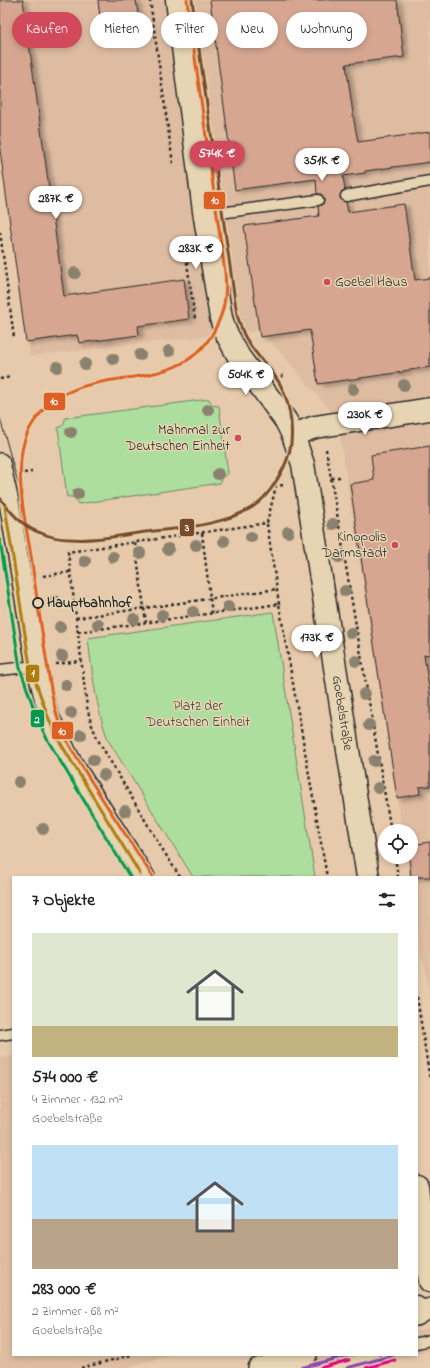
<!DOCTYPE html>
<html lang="de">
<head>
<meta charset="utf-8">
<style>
  body { margin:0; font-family:"Indie Flower",sans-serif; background:#f2f2f2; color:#202124; height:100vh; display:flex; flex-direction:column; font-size:15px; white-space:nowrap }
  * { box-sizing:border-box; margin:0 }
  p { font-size:13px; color:#757577 }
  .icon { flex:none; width:22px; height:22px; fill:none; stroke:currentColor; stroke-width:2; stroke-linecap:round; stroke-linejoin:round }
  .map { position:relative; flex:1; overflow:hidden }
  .sheet { position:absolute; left:12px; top:876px; width:406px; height:480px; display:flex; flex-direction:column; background:#fff; border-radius:0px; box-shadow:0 2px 6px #0003 }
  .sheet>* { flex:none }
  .guide { position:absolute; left:12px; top:12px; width:406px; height:36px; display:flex; gap:8px }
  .fabs { position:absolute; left:378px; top:824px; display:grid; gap:8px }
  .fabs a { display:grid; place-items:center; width:40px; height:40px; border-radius:50%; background:#fff; box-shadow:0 2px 6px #0003; font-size:20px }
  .price { position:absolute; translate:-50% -34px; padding:0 9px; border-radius:14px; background:#fff; color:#222; font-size:13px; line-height:26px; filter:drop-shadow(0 1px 2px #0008) }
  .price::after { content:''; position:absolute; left:50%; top:24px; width:12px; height:9px; margin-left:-6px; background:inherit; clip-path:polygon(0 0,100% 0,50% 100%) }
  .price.selected { background:#d1495b; color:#fff }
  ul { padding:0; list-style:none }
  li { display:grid; align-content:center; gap:8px; height:212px; padding:0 20px }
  li span { display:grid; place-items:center; height:124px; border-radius:0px; color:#555 }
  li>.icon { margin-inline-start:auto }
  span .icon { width:72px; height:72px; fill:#fffc; stroke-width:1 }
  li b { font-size:17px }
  h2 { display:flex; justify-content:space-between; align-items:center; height:48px; padding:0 20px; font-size:17px }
  .chip { padding:0 14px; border-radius:18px; background:#fff; box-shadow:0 2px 6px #0003; font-size:14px; line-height:36px }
  .chip.selected { background:#d1495b; color:#fff }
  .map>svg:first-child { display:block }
  .built { fill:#debca1 }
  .green { fill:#adde9e; stroke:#6c8464 }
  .building { fill:#d6a691; stroke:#2b2b2b; filter:url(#shadow) }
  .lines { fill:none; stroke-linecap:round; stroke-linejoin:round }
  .lane-casing { stroke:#2b2b2b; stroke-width:13 }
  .street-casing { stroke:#2b2b2b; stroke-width:22 }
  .secondary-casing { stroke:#2b2b2b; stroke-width:25 }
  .path { stroke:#2b2b2b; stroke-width:2.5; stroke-dasharray:3 3; stroke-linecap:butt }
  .lane { stroke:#e6d4b2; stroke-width:10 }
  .street { stroke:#e6d4b2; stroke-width:19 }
  .secondary { stroke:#e6d4b2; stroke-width:22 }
  .tram { stroke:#2b2b2b; stroke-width:1 }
  .tram-1-casing { stroke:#e6d4b2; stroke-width:6 }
  .tram-2-casing { stroke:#e6d4b2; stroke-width:6 }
  .tram-3-casing { stroke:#e6d4b2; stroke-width:6 }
  .tram-4-casing { stroke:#e6d4b2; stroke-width:6 }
  .tram-5-casing { stroke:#e6d4b2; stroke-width:6 }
  .tram-6-casing { stroke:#e6d4b2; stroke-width:6 }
  .tram-1 { stroke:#de5f23; stroke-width:3 }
  .tram-2 { stroke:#7a4b2a; stroke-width:3 }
  .tram-3 { stroke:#049a4d; stroke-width:3 }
  .tram-4 { stroke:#b07b0f; stroke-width:3 }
  .tram-5 { stroke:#8e44ad; stroke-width:3 }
  .tram-6 { stroke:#e5007d; stroke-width:3 }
  .tree { fill:#8a816e }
  .poi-dot { fill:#d1495b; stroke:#e6d4b2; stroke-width:1.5 }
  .stop-dot { fill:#e6d4b2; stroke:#2b2b2b; stroke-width:2 }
  .labels { text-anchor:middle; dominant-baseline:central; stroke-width:3; stroke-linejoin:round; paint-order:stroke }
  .poi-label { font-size:14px; fill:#2b2b2b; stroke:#e6d4b2; text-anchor:end }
  .stop-label { font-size:14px; font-weight:bold; fill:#2b2b2b; stroke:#e6d4b2; text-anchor:start }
  .park-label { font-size:14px; fill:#3e463c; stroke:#e6d4b2 }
  .street-label { font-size:14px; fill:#2b2b2b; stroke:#e6d4b2 }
  .line-badge { stroke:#e6d4b2; stroke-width:1.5 }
  .badge-label { font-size:11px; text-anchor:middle; font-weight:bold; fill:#fff }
</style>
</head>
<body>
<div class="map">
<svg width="430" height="1368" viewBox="0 0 430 1368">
  <defs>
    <filter id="shadow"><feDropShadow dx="4.5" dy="2.5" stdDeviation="2" flood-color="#0004"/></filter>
  </defs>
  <rect width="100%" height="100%" fill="#e7caab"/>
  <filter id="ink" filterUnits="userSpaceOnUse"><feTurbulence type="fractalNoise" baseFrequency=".025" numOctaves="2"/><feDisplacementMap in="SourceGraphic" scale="8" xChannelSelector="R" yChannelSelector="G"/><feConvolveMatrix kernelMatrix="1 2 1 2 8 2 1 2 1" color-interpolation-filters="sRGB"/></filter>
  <g filter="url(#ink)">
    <g class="built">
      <polygon points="0,0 430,0 430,997 424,962 422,962 417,928 417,877 409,877 406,857 411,857 411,831 402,831 337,418 261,330 30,356 0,93"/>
      <polygon points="13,1056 13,1355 173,1355 125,1368 0,1368 0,1058"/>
      <polygon points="430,1327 430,1351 417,1354 417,1331"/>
      <polygon points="328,1355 414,1355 365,1368 280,1368"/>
    </g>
    <g class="green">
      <path d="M209 399 212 405 219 406 228 474 221 478 220 483 78 504C76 498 73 496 67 497L58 428C63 426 65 423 65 418Z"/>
      <path d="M273 612 315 877H193L108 740C96 707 92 673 88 638Z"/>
    </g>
    <g class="building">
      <polygon points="0,0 23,0 64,296 184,279 189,319 138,326 139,335 79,343 77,335 26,342 0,150"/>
      <polygon points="98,0 136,0 139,22 101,27"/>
      <polygon points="210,0 397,0 404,57 346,64 354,121 358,142 430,132 430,162 365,171 365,173 343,176 345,190 342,191 340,197 341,200 346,202 348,212 404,204 415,280 430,278 430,367 403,371 403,372 318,384 310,330 260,337 244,226 319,216 318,206 324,203 324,199 321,194 317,194 316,179 235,190"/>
      <polygon points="430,446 430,654 424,655 430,695 430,786 419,787 420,794 397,798 350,484 374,480 371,455"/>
      <polygon points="430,842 430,877 411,877 409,857 411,857 411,845"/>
    </g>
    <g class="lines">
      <defs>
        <g id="lane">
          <polyline points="346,196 430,181"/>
          <polyline points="205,215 318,200"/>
          <polyline points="0,670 36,666"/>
          <polyline points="0,1035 13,1033"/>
          <polyline points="417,1301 430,1310"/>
          <polyline points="417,1343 430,1340"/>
          <polyline points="327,1368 374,1355"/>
        </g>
        <g id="street">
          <polyline points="0,463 9,502 36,666 49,716 70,759 145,877"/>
          <polyline points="417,1316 430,1308"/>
          <polyline points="258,1368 307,1355"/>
        </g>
        <g id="secondary">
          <polyline points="177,0 204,211 221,318 225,331 239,357 286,421 293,435 303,464 368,877"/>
          <polyline points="293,435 315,427 430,409"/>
          <polyline points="417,1186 423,1240 430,1281"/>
        </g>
      </defs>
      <use href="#lane" class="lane-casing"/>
      <use href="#street" class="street-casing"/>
      <use href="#secondary" class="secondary-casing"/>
      <g class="path">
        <polyline points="150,0 173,164"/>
        <polyline points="0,232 14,338"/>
        <polyline points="186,256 195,319"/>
        <polyline points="281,377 285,374"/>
        <polyline points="0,379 11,377"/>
        <polyline points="326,449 391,831"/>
        <polyline points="24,473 32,472"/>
        <polyline points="331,478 340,477"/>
        <polyline points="267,524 279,604"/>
        <polyline points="202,533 212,614"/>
        <polyline points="135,543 146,622"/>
        <polyline points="43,576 70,572"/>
        <polyline points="76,618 277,589"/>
        <polyline points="78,632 279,604 327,877"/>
        <polyline points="56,664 81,661"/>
        <polyline points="395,857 398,877"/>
        <polyline points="180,877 159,844 98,740 91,723 87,707 68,552 267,523 276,486 283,485"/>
        <polyline points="417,997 430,1080"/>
        <polyline points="81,1368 132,1355"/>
      </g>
      <use href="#lane" class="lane"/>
      <use href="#street" class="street"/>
      <use href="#secondary" class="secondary"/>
      <polyline class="tram" points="0,418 23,501"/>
      <defs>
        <path id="tram-1" d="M153 877C136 851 120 826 103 800 90 779 75 757 64 735 53 710 50 683 46 657 41 625 36 594 32 562 27 529 18 494 21 460 22 443 28 428 39 415 85 357 177 401 214 331 225 311 227 294 225 272L187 0"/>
        <path id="tram-2" d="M0 498C10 512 24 528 41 533 50 537 60 539 70 539 93 541 117 536 139 533 176 528 219 527 251 508 270 497 289 464 291 443 293 423 289 401 280 384 271 368 256 356 247 340 242 333 240 323 237 315L192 0"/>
        <polyline id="tram-3" points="0,540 20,668 37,718 47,739 130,877"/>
        <polyline id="tram-4" points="5,507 30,666 47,714 55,734 140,874"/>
        <g id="tram-5">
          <polyline points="301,1368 348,1355"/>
          <polyline points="347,1368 394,1355"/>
        </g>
        <g id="tram-6">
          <polyline points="320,1368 349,1360"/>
          <polyline points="366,1368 395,1360"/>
        </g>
      </defs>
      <use href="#tram-1" class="tram-1-casing"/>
      <use href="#tram-2" class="tram-2-casing"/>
      <use href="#tram-3" class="tram-3-casing"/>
      <use href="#tram-4" class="tram-4-casing"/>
      <use href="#tram-5" class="tram-5-casing"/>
      <use href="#tram-6" class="tram-6-casing"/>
      <use href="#tram-1" class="tram-1"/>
      <use href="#tram-2" class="tram-2"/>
      <use href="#tram-3" class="tram-3"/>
      <use href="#tram-4" class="tram-4"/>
      <use href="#tram-5" class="tram-5"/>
      <use href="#tram-6" class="tram-6"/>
    </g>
    <g class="tree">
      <circle cx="75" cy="273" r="6"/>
      <circle cx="169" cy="351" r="6"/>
      <circle cx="140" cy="355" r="6"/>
      <circle cx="113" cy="359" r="6"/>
      <circle cx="85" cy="364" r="6"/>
      <circle cx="57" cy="367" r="6"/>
      <circle cx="404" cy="385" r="6"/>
      <circle cx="353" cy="389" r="6"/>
      <circle cx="208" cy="410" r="6"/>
      <circle cx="71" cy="432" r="6"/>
      <circle cx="218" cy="474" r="6"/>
      <circle cx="78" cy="494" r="6"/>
      <circle cx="333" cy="524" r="6"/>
      <circle cx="288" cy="532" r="6"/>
      <circle cx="251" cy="537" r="6"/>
      <circle cx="224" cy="541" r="6"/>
      <circle cx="196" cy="545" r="6"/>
      <circle cx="168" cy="549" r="6"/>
      <circle cx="140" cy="553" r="6"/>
      <circle cx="113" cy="557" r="6"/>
      <circle cx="339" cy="557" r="6"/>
      <circle cx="85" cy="561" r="6"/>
      <circle cx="345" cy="591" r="6"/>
      <circle cx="55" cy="601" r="6"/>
      <circle cx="228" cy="607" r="6"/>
      <circle cx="193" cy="612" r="6"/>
      <circle cx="162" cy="615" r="6"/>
      <circle cx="134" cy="619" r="6"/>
      <circle cx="98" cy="624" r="6"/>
      <circle cx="60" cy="627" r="6"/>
      <circle cx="351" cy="633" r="6"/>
      <circle cx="62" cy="656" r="6"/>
      <circle cx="356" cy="661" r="6"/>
      <circle cx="66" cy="685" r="6"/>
      <circle cx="364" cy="694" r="6"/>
      <circle cx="71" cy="713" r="6"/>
      <circle cx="369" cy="725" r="6"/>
      <circle cx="81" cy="735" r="6"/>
      <circle cx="93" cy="760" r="6"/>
      <circle cx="374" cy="761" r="6"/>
      <circle cx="104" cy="775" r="6"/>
      <circle cx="19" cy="782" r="6"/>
      <circle cx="378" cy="788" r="6"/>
      <circle cx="125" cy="811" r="6"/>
      <circle cx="43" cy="829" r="6"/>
    </g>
  </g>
  <g class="poi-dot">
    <circle cx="327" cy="282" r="4"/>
    <circle cx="238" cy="438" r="4"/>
    <circle cx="395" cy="545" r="4"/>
  </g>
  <circle class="stop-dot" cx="38" cy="603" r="5"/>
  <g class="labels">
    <g class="poi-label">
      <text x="335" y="282" text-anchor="start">Goebel Haus</text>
      <text x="230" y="430">Mahnmal zur<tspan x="230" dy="16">Deutschen Einheit</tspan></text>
      <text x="387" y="537">Kinopolis<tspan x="387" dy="16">Darmstadt</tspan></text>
    </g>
    <g class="stop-label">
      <text x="47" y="603">Hauptbahnhof</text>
    </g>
    <g class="park-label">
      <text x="198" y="706">Platz der<tspan x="198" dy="16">Deutschen Einheit</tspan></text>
    </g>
    <g class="street-label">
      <text transform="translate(342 713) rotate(81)">Goebelstraße</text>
    </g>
  </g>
  <g class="line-badge">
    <rect x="203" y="191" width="23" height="19" rx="4" fill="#de5f23"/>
    <rect x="43" y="392" width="23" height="19" rx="4" fill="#de5f23"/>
    <rect x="179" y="518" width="16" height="19" rx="4" fill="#7a4b2a"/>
    <rect x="25" y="664" width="15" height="19" rx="4" fill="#b07b0f"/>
    <rect x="30" y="709" width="15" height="19" rx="4" fill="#049a4d"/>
    <rect x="51" y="721" width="23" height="19" rx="4" fill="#de5f23"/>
  </g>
  <g class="badge-label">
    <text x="215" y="204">10</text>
    <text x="54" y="405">10</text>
    <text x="187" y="531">3</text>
    <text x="33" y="677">1</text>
    <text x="37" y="723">2</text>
    <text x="62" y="735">10</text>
  </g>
</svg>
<div class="fabs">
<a><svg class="icon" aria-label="locate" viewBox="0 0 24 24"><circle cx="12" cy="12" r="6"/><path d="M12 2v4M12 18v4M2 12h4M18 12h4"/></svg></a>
</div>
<b class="price selected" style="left:217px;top:175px">574K €</b>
<b class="price" style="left:322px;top:182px">351K €</b>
<b class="price" style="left:56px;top:220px">287K €</b>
<b class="price" style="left:196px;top:270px">283K €</b>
<b class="price" style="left:246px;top:396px">504K €</b>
<b class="price" style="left:365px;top:436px">230K €</b>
<b class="price" style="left:317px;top:659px">173K €</b>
<div class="guide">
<a class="chip selected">Kaufen</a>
<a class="chip">Mieten</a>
<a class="chip">Filter</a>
<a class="chip">Neu</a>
<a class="chip">Wohnung</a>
</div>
<section class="sheet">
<h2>7 Objekte<svg class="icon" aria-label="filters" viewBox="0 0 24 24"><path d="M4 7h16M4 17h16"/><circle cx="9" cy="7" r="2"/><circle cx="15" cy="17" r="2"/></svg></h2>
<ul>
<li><span style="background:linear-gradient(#dfe7d0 75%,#c2b280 0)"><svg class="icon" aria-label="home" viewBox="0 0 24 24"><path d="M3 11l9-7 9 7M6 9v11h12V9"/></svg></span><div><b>574 000 €</b><p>4 Zimmer · 132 m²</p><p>Goebelstraße</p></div></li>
<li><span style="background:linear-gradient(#bfe0f5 60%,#b9a48a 0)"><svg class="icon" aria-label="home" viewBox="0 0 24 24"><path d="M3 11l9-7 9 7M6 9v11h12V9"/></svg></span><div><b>283 000 €</b><p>2 Zimmer · 68 m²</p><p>Goebelstraße</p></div></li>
</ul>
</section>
</div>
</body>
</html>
